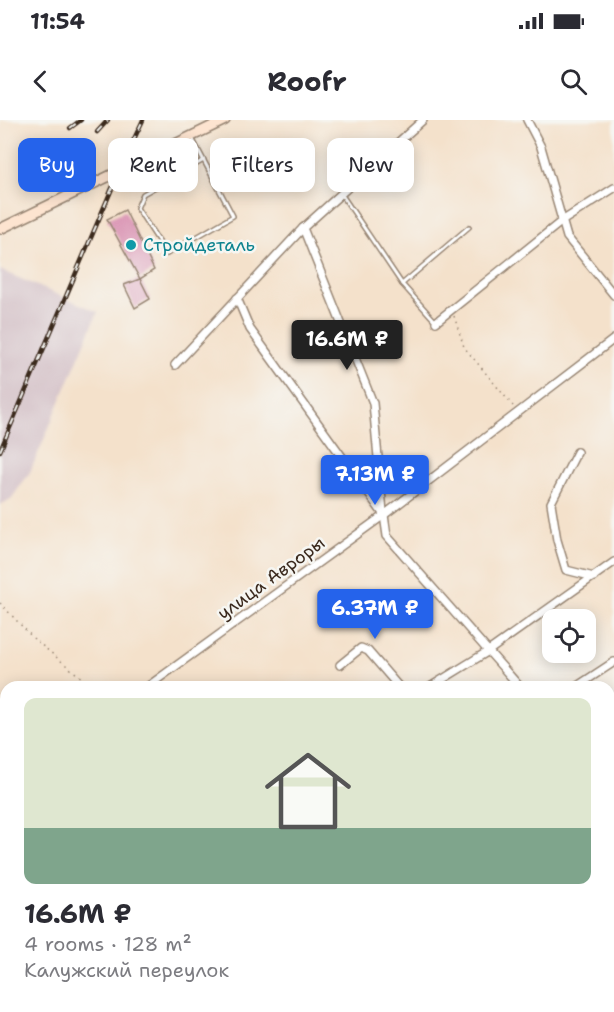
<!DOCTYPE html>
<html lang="en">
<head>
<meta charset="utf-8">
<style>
  body { margin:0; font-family:"Shantell Sans",sans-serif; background:#f7f7f7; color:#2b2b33; height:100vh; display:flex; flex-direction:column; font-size:22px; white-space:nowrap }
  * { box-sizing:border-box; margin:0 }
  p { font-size:20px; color:#7c7c81 }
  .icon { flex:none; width:33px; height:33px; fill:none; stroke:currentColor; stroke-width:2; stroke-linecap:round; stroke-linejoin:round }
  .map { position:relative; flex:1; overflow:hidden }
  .panel { position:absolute; left:0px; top:561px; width:615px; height:332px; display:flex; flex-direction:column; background:#fff; border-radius:18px 18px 0 0; box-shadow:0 3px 15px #0003 }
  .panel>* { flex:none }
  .banner { position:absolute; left:18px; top:18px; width:579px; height:54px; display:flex; gap:12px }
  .buttons { position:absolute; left:542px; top:489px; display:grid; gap:12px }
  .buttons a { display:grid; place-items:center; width:54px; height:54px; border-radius:12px; background:#fff; box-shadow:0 3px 15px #0003; font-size:30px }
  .price { position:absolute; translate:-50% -51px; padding:0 14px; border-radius:6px; background:#2563eb; color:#fff; font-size:20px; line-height:39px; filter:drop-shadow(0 2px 3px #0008) }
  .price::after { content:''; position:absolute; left:50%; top:36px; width:18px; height:14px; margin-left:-9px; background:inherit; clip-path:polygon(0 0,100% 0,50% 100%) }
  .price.on { background:#222; color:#fff }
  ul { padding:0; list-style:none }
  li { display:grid; align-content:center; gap:12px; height:318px; padding:0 24px }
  li span { display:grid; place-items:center; height:186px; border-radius:12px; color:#555 }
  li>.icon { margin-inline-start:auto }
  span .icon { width:108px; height:108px; fill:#fffc; stroke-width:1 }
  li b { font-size:26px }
  .chip { padding:0 21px; border-radius:12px; background:#fff; box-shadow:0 3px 15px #0003; font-size:21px; line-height:54px }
  .chip.on { background:#2563eb; color:#fff }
  .status { display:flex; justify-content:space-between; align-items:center; height:42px; padding:0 30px; background:#fff; direction:ltr }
  .status svg { height:16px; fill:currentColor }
  header { display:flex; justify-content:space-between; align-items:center; height:78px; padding:0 24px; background:#fff; font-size:27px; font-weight:700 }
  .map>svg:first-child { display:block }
  .industrial { fill:#d2bec5 }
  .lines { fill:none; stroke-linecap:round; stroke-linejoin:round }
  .stream { stroke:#3aabb5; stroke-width:2 }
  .building { fill:#da94b4 }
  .lane-casing { stroke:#988674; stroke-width:6 }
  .street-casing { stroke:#988674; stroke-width:10 }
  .secondary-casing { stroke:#988674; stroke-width:12 }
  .path { stroke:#988674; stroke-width:1.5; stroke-dasharray:1.5 4.5; stroke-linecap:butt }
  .lane { stroke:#fff; stroke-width:3 }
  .street { stroke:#fff; stroke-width:7 }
  .secondary { stroke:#fde4d0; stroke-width:9 }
  .rail-casing { stroke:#3b2a1e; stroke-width:4.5 }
  .rail { stroke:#f6f6f2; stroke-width:2; stroke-dasharray:7; stroke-linecap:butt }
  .culture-dot { fill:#0f9aa8; stroke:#f6f6f2; stroke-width:2 }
  .labels { text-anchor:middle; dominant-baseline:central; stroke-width:5; stroke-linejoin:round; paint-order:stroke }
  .culture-label { font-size:18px; fill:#0d838f; stroke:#f6f6f2; text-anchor:start }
  .street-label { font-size:18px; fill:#3b2a1e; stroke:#f6f6f2 }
</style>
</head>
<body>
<div class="status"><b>11:54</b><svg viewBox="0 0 49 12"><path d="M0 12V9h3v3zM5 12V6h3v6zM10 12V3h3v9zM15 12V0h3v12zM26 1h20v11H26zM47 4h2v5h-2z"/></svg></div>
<header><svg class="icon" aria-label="back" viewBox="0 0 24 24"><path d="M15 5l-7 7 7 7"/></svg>Roofr<svg class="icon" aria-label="search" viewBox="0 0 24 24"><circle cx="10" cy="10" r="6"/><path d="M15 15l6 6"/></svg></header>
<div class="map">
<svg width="614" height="892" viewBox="0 0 614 892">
  <rect width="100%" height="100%" fill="#f6f6f2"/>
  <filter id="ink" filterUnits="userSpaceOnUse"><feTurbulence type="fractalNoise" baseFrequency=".0167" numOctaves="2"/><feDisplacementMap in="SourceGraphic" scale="12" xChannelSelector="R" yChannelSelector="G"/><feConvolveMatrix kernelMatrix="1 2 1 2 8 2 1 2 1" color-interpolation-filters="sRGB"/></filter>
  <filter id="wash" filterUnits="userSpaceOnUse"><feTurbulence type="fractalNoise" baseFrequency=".008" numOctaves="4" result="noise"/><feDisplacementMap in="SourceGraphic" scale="24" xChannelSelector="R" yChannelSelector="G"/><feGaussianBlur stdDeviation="1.35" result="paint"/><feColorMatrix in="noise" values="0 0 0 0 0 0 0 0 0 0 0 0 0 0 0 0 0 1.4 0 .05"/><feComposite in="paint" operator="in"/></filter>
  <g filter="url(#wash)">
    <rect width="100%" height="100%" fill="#f4e1cb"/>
    <polygon class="industrial" points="0,150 98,192 30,352 11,379 0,385"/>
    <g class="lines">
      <polyline class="stream" points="609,661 614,654"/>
    </g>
    <g id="blocks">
      <g class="building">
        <polygon points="125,90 154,150 140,159 107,99"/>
        <polygon points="140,159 150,179 135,188 124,165"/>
      </g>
    </g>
  </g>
  <g filter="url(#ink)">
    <use href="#blocks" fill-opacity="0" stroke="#988674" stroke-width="1.5"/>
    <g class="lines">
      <defs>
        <g id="lane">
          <polyline points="192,18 233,96 167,134 137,88 143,74 204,40"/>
          <polyline points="342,75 402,164 436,202"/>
          <polyline points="402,164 469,107"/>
        </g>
        <g id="street">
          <polyline points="527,0 541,27 567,117 614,175"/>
          <polyline points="303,108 373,283 383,392"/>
          <polyline points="237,178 250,209 384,395 387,416 520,567"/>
          <polyline points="436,202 562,101 614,68"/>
          <polyline points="175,245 303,108 423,0"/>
          <polyline points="577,332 551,383 557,420 566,450 594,457"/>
          <polyline points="340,545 361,528 368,531 399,567"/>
          <polyline points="147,567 384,395 614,219"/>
          <polyline points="430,567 487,532 614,442"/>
          <polyline points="576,567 614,542"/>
          <polyline points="612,692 614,694"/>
          <polyline points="609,765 614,761"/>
          <polyline points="362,886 368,892"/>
          <polyline points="36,892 49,886"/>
          <polyline points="434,892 441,886"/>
          <polyline points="600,892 607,886"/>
        </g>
        <polyline id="secondary" points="0,109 225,0"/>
      </defs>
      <use href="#lane" class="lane-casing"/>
      <use href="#street" class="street-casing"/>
      <use href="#secondary" class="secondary-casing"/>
      <g class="path">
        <polyline points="454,196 464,227 513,286"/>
        <polyline points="0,483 34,519 93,567"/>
      </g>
      <use href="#lane" class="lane"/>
      <use href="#street" class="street"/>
      <use href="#secondary" class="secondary"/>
      <defs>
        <g id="rail">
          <polyline points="70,8 81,0"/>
          <polyline points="97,12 108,0"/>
          <polyline points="0,331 125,38 143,0"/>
        </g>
      </defs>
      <use href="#rail" class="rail-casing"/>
      <use href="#rail" class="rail"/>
    </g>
  </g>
  <circle class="culture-dot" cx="131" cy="125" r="6"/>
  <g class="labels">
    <g class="culture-label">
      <text x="143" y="125">Стройдеталь</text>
    </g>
    <g class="street-label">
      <text transform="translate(271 458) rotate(-36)">улица Авроры</text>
    </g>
  </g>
</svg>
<div class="buttons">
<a><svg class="icon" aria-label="locate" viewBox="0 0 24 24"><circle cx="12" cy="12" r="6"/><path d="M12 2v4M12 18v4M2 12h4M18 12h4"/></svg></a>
</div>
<b class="price on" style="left:347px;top:251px">16.6M ₽</b>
<b class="price" style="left:375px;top:386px">7.13M ₽</b>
<b class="price" style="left:375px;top:520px">6.37M ₽</b>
<div class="banner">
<a class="chip on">Buy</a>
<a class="chip">Rent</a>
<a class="chip">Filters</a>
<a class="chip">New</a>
</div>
<section class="panel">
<ul>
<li><span style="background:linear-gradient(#dfe7d0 70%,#7fa58c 0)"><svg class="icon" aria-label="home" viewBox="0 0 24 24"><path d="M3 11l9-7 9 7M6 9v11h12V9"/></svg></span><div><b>16.6M ₽</b><p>4 rooms · 128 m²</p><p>Калужский переулок</p></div></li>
</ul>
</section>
</div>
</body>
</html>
